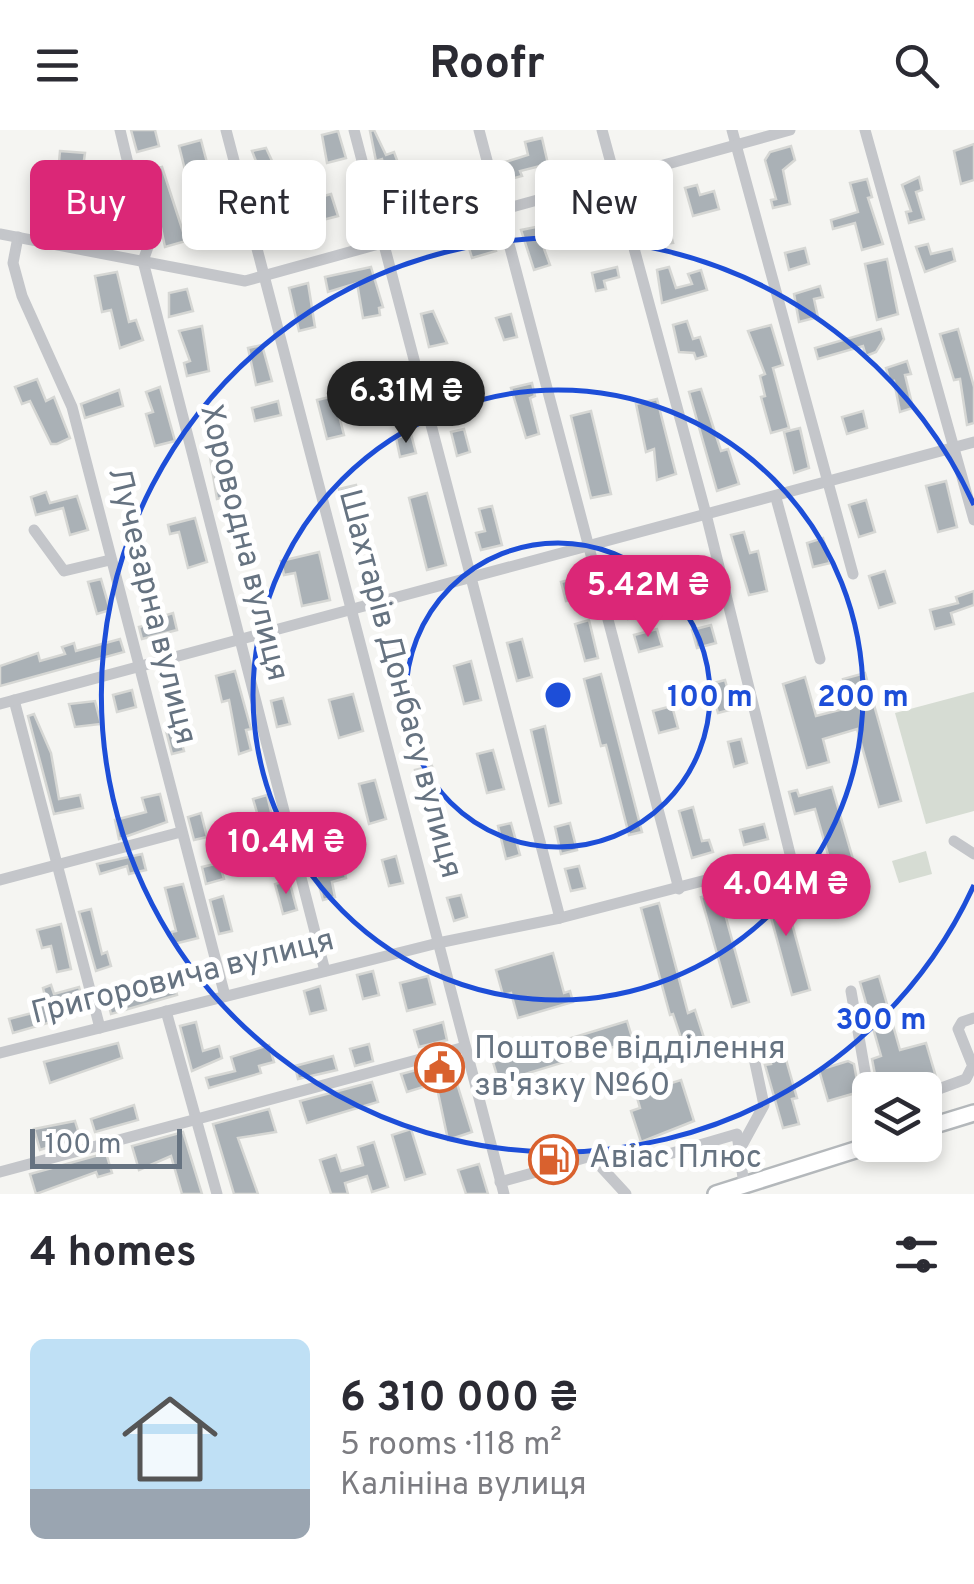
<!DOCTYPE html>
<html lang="en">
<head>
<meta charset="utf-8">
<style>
  body { margin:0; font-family:Overpass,sans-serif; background:#f7f7f7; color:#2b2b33; height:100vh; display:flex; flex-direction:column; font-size:38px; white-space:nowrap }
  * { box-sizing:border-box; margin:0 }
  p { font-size:32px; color:#7c7c81 }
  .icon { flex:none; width:55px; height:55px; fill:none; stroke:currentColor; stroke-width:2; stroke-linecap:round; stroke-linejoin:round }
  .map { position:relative; height:1064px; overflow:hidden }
  .drawer { display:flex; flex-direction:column; background:#fff; flex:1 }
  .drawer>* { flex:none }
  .top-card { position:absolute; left:30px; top:30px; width:915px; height:90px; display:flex; gap:20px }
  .fabs { position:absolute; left:852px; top:942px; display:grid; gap:20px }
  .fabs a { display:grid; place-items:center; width:90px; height:90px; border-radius:15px; background:#fff; box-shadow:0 5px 15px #0003; font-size:50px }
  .scale { position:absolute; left:30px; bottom:25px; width:152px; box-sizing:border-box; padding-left:10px; border:5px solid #667381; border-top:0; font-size:28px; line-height:35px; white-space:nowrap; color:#667381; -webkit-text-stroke:8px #fff; paint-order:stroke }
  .price { position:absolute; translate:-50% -85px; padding:0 22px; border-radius:35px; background:#db2777; color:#fff; font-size:32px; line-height:65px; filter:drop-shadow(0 2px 5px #0008) }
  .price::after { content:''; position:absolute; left:50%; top:60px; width:30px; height:22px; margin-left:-15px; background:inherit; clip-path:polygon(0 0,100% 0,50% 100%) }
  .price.on { background:#222; color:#fff }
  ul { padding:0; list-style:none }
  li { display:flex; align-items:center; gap:30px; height:250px; padding:0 30px }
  li span { display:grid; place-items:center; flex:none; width:280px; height:200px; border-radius:15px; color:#555 }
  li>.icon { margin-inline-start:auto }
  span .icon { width:120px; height:120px; fill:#fffc; stroke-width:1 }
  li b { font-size:42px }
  h2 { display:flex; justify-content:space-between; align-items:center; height:120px; padding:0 30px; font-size:42px }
  .tag { padding:0 35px; border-radius:15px; background:#fff; box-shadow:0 5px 15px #0003; font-size:35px; line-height:90px }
  .tag.on { background:#db2777; color:#fff }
  header { display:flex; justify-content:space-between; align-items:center; height:130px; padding:0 30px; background:#fff; font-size:45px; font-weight:700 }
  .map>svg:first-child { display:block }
  .green { fill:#d6dcd3 }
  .building { fill:#aab1b6; stroke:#d6d7d4; stroke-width:2.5 }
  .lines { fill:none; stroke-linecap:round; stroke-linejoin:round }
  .major-casing { stroke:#b4b8bb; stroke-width:20 }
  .minor { stroke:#c4c6ca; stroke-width:11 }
  .major { stroke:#fff; stroke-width:15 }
  .ring { fill:none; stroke:#1d4ed8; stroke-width:5 }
  .labels { text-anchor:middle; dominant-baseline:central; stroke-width:10; stroke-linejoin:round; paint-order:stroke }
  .street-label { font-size:32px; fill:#667381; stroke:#fff }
  .poi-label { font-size:32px; fill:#667381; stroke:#fff; text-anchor:start }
  .centre { fill:#1d4ed8; stroke:#fff; stroke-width:5 }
  .ring-label { font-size:30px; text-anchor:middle; font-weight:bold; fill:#1d4ed8; stroke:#fff; stroke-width:10; stroke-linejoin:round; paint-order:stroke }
</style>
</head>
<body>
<header><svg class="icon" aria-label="menu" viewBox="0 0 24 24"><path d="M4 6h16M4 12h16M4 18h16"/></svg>Roofr<svg class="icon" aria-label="search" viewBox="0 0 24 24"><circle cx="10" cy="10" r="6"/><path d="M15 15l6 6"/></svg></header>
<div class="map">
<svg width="974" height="1064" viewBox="0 0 974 1064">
  <rect width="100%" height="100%" fill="#f5f5f2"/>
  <g class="green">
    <polygon points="974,562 974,681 926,694 895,583"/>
    <polygon points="926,721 932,744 899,753 892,731"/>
  </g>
  <g class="building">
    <polygon points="131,0 155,0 159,16 137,22"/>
    <polygon points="374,0 386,25 394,22 398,33 384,37 382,29 376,31 370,1"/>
    <polygon points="338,1 346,28 327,33 322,5"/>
    <polygon points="542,8 548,34 520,41 522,46 507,50 502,33 528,25 525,12"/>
    <polygon points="201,10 214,59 191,64 179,16"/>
    <polygon points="974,14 974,50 961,54 954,21"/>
    <polygon points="791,16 795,30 783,40 790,74 773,78 771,70 776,69 765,30 770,22"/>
    <polygon points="266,18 280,48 264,52 252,21"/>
    <polygon points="60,21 85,23 82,45 58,43"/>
    <polygon points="162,37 186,111 165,117 153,60 149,60 144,41"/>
    <polygon points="119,41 124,63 105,68 99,46"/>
    <polygon points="919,47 922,60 916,62 924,89 909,93 906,82 911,81 902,55"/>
    <polygon points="867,49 872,67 868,68 883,114 862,120 855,93 833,99 831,90 858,82 850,53"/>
    <polygon points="697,55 700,65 714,61 719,79 693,86 685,58"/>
    <polygon points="288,63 291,74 284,76 290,99 312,93 316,106 272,113 266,69"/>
    <polygon points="331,64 338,86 315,92 309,70"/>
    <polygon points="66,67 71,88 55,93 49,71"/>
    <polygon points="562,83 564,91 590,83 596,105 575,111 572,101 557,105 552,86"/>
    <polygon points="488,94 496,121 472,128 469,118 475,116 470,99"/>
    <polygon points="536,97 550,135 534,140 521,100"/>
    <polygon points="669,98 673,113 646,116 643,105"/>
    <polygon points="928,114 931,124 952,119 955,131 925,142 916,117"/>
    <polygon points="805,118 809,134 789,140 785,123"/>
    <polygon points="887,129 898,184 877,190 865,134"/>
    <polygon points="371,137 383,177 379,178 380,185 363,188 357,153 328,162 325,147"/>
    <polygon points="617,137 619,147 604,151 606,159 596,161 592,143"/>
    <polygon points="669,137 676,158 692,154 688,144 701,140 707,160 662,173 657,140"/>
    <polygon points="117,142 129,192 136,190 143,210 120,218 111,180 102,182 95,146"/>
    <polygon points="308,153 315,197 299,201 289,158"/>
    <polygon points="820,156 823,167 814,169 818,187 799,192 794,164"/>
    <polygon points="187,159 193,181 169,187 169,163"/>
    <polygon points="433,181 447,213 429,217 421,184"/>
    <polygon points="511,184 517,207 504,210 496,188"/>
    <polygon points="687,191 693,209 700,207 706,226 696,229 694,223 679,222 673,195"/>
    <polygon points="771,195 783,235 773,238 789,298 771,303 761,267 765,266 760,246 765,244 748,201"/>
    <polygon points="202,196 209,241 187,246 184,233 190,231 179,201"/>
    <polygon points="881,199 884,209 876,222 866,226 863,216 818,229 815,218"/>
    <polygon points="958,199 974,257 974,293 967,295 960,249 954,250 940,204"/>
    <polygon points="262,215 272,251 256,255 248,218"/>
    <polygon points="907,231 911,244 905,245 913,278 900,282 894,251 890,252 886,238"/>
    <polygon points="477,243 482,274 464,276 459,245"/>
    <polygon points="399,247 408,281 387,286 378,252"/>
    <polygon points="37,249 46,271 54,267 70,308 57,314 51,314 30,271 22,274 15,257"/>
    <polygon points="532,253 535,266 530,268 539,304 526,308 511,258"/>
    <polygon points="160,257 175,311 155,316 146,284 153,282 146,262"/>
    <polygon points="701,259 721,321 728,319 739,354 717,361 689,262"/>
    <polygon points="119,260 123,276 85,288 81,274"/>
    <polygon points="334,266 344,305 327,309 317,270"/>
    <polygon points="657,269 676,344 657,350 654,319 646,322 636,274"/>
    <polygon points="278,271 281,285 255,291 252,278"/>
    <polygon points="591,281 611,364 591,368 571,286"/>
    <polygon points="863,281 867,298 847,304 842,287"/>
    <polygon points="800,298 809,338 794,343 784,302"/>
    <polygon points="464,299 470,322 457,326 451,302"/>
    <polygon points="411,304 416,323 400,327 396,308"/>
    <polygon points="221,324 232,365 217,369 210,327"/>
    <polygon points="946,351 957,397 938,402 926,356"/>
    <polygon points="356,355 367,395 350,399 339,359"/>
    <polygon points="46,362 50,373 77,366 88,400 70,405 63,378 36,385 31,367"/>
    <polygon points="427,363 446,435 427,440 409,368"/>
    <polygon points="866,370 875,402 859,407 849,375"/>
    <polygon points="492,376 502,415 481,420 476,403 485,401 479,379"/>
    <polygon points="195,388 207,432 188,438 179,402 170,404 168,395"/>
    <polygon points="744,402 750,423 758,421 767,461 749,465 731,405"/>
    <polygon points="823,408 830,433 813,437 807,413"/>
    <polygon points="319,422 330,470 302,476 295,443 284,445 281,431"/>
    <polygon points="630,430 644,484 628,489 613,435"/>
    <polygon points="885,441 895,473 879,478 869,446"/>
    <polygon points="577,448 582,467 566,471 561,452"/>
    <polygon points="101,449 110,480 97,484 88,452"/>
    <polygon points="974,461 974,475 951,483 954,494 935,499 930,480 958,473 956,467"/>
    <polygon points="173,483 177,500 142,509 139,497 165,491 163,486"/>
    <polygon points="589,490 598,528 585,531 575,494"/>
    <polygon points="711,495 716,513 697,518 692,500"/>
    <polygon points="657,499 662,516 639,522 634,505"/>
    <polygon points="120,509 124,522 0,556 0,536 38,523 40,531 65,524 62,517 74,513 76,521"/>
    <polygon points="522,509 532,547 517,551 507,513"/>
    <polygon points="471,531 481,570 464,574 454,536"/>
    <polygon points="235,541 251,599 246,600 251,620 239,624 229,570 222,572 216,546"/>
    <polygon points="865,543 901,671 879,677 857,599 823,609 829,632 807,638 783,554 805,547 816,586 851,577 843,549"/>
    <polygon points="601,544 642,702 629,705 606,615 601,616 584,549"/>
    <polygon points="408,546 418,587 401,592 390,551"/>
    <polygon points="725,550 733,579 718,583 710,554"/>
    <polygon points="132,560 136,577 117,582 113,565"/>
    <polygon points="353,564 363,601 339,608 329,570"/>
    <polygon points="283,568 290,594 277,597 271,571"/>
    <polygon points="95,571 101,594 75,597 69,574"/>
    <polygon points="672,576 678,598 659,603 653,581"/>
    <polygon points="34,584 51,623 59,669 80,665 83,678 54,684 28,586"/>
    <polygon points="177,594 184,621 172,624 165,597"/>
    <polygon points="545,596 561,673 549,676 531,600"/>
    <polygon points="741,609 747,633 734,637 728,612"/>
    <polygon points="493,620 504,659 487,663 477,624"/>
    <polygon points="432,636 442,676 424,680 415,640"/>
    <polygon points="375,650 386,689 369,694 359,654"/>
    <polygon points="832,657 859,750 837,756 815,679 795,684 789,662 797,660 799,666"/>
    <polygon points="160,664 167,692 119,709 115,690 146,682 142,668"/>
    <polygon points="267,665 273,690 260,693 253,669"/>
    <polygon points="693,677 702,711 709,710 713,722 692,728 679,681"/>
    <polygon points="201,683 207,707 194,710 188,687"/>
    <polygon points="511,693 520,725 506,729 498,696"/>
    <polygon points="570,693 577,720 561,724 555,697"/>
    <polygon points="764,694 768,709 744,715 740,700"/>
    <polygon points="320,706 327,733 342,730 346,748 332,752 335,767 323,770 306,709"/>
    <polygon points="277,710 283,731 260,736 255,715"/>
    <polygon points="449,712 457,746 442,750 433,716"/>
    <polygon points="238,721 242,737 222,742 224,749 206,754 202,737 232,730 230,723"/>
    <polygon points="142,724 146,740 129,744 127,736 100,744 97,734"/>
    <polygon points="396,726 403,753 389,756 382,730"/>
    <polygon points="579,736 585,758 571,761 565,739"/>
    <polygon points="289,750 297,780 283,784 275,754"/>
    <polygon points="781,753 810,860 792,865 763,758"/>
    <polygon points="183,754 198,808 174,814 171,802 176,801 165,758"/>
    <polygon points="719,762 749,872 732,877 701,767"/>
    <polygon points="461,765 467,787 454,791 447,768"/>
    <polygon points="223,766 232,801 219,804 210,770"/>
    <polygon points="659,773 688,883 695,880 705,911 684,917 673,884 670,885 641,778"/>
    <polygon points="91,779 102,824 107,822 111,836 96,841 79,782"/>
    <polygon points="61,794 71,839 57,842 51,816 42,818 37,800"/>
    <polygon points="553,823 564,863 570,861 573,872 518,888 511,863 503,865 496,840"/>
    <polygon points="373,841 379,865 363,869 357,845"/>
    <polygon points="172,846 177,865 111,884 105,860 120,856 122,863"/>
    <polygon points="428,846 435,874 407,881 400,853"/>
    <polygon points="879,846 900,920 926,913 936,947 894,960 878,960 872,929 881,926 860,852"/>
    <polygon points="51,855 54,864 79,857 86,882 13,903 9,889 36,882 35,877 47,874 43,858"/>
    <polygon points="320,856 326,880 310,884 304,861"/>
    <polygon points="627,891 633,911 499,952 493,932"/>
    <polygon points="196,892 203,921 219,916 222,928 192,941 180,896"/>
    <polygon points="443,892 447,910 419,917 414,900"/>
    <polygon points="781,912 797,968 792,969 799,994 783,998 765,935 771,934 766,916"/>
    <polygon points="118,913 122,928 50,953 44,932"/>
    <polygon points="369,914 373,931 355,936 350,919"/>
    <polygon points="269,915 274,932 259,936 261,943 209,958 206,948 235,941 231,927"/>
    <polygon points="333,926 337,940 298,949 295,936"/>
    <polygon points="450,931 472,1002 448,1010 436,953 407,962 401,944"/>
    <polygon points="848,931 854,934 859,962 828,971 819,940"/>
    <polygon points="681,950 694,991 641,1012 631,981 640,978 636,964"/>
    <polygon points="372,952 378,972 307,993 300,971"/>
    <polygon points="134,975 138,990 95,1002 91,989"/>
    <polygon points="269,979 276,1002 238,1008 258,1064 234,1064 213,994"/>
    <polygon points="75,991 80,1007 40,1020 34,999"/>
    <polygon points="411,999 425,1044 405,1050 392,1005"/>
    <polygon points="183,1002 202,1064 182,1064 171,1026 139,1040 132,1016"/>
    <polygon points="374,1012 388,1057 372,1062 367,1046 345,1053 348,1064 331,1064 320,1030 336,1025 341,1041 363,1035 358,1017"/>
    <polygon points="106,1023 112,1043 98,1047 96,1042 36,1064 30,1044"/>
    <polygon points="479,1034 488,1064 466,1064 458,1040"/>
  </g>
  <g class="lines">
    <defs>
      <g id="major">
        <polyline points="925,998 974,983"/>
        <polyline points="716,1064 871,1015"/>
      </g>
    </defs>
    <use href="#major" class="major-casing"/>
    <g class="minor">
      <polyline points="120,0 148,117 143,131 325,841"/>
      <polyline points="226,0 504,1064"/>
      <polyline points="354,0 560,788"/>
      <polyline points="479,0 679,759"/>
      <polyline points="732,0 853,444"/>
      <polyline points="865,0 974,390"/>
      <polyline points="0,104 245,151 790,0"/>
      <polyline points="18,107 13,133 22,166 72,277 225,866"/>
      <polyline points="776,368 820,529"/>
      <polyline points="34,400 64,441 110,430"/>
      <polyline points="14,570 100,898"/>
      <polyline points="0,574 974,312"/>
      <polyline points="954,711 974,724"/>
      <polyline points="0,750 181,702"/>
      <polyline points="851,861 870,970"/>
      <polyline points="166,881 217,1064"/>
      <polyline points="974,888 962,892 958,899 974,939"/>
      <polyline points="0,923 438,813 560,788 791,728 706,384 602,0"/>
      <polyline points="925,964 966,949 971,939"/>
      <polyline points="740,1019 764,975 754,928"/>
      <polyline points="638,1033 737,1004 744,1055"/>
      <polyline points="560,1035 591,1026 626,1064"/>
      <polyline points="0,1042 465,917"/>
      <polyline points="500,1052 551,1038"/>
    </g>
    <use href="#major" class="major"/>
  </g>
  <g class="ring">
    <circle cx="558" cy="565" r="152"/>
    <circle cx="558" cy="565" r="305"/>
    <path d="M974 755A457 457 0 1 1 974 375"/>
  </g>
  <defs>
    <symbol id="civic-ring" viewBox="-11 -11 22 22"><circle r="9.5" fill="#fff" stroke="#d9612e" stroke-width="1.5"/><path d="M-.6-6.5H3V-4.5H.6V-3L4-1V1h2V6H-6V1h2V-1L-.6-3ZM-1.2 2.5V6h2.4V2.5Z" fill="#d9612e"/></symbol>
    <symbol id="fuel-ring" viewBox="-11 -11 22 22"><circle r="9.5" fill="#fff" stroke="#d9612e" stroke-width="1.5"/><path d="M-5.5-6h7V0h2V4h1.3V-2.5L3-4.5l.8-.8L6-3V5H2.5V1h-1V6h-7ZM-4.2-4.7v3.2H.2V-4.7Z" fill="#d9612e"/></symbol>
  </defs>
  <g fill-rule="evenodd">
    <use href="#civic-ring" x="412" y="910" width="55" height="55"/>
    <use href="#fuel-ring" x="526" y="1002" width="55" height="55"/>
  </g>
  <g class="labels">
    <g class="street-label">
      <text transform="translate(243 413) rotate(76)">Хороводна вулиця</text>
      <text transform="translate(151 476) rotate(76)">Лучезарна вулиця</text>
      <text transform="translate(399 554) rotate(75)">Шахтарів Донбасу вулиця</text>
      <text transform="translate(183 848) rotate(-14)">Григоровича вулиця</text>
    </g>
    <g class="poi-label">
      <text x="474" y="920">Поштове відділення<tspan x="474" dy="37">зв'язку №60</tspan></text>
      <text x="589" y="1029">Авіас Плюс</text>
    </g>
  </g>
  <circle cx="558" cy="565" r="15" class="centre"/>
  <g class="ring-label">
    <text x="710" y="576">100 m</text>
    <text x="863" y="576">200 m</text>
    <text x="881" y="899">300 m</text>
  </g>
</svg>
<div class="fabs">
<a><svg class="icon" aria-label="layers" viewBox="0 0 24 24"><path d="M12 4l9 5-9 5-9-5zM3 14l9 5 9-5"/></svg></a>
</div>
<div class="scale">100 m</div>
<b class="price on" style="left:406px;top:316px">6.31M ₴</b>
<b class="price" style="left:648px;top:510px">5.42M ₴</b>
<b class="price" style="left:286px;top:767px">10.4M ₴</b>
<b class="price" style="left:786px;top:809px">4.04M ₴</b>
<div class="top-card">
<a class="tag on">Buy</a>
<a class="tag">Rent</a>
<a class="tag">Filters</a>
<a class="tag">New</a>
</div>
</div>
<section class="drawer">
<h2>4 homes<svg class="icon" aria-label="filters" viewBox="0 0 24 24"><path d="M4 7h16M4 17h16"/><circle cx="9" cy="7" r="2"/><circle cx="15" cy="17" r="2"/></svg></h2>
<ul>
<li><span style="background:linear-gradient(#bfe0f5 75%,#9aa5b1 0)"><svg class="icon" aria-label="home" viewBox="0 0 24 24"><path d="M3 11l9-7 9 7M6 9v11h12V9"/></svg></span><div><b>6 310 000 ₴</b><p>5 rooms · 118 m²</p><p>Калініна вулиця</p></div></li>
</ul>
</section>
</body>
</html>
